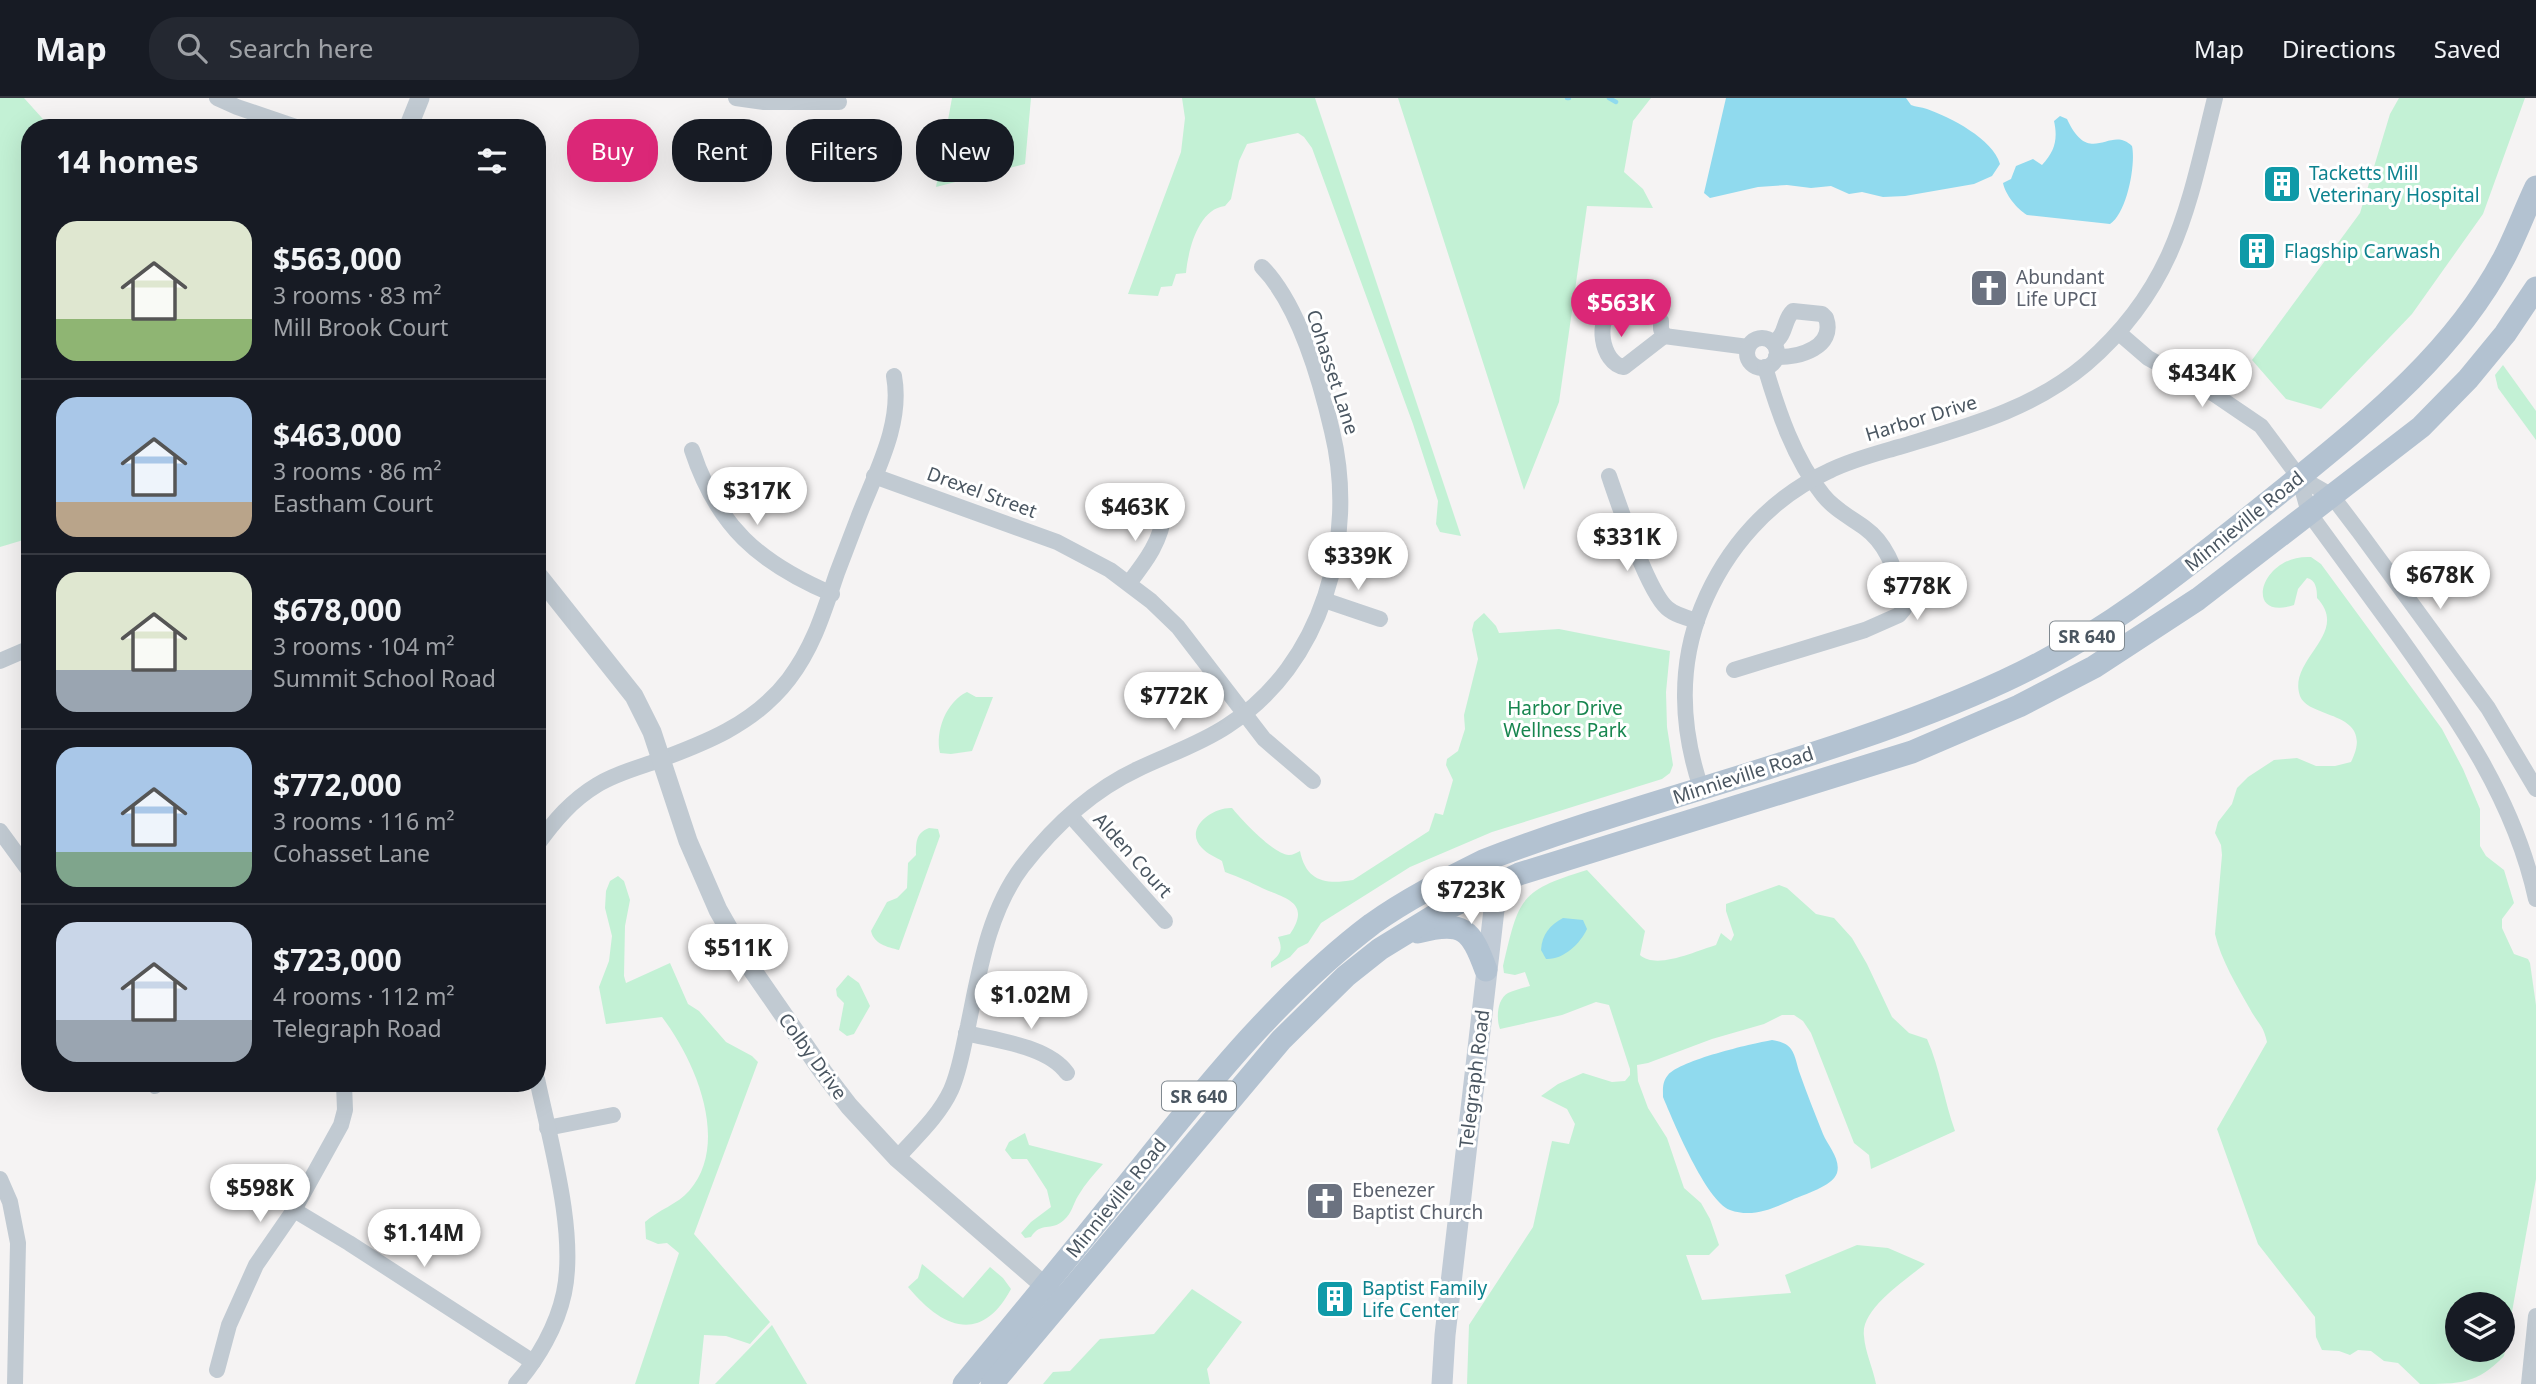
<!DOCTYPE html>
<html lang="en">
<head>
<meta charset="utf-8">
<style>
  body { margin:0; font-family:"Noto Sans",sans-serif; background:#242831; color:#f1f3f6; height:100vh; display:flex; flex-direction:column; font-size:26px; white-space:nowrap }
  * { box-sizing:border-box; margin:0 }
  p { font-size:23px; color:#9ea1a6 }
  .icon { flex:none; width:38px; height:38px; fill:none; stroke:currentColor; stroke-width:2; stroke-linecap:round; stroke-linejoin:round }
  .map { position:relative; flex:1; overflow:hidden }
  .panel { position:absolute; left:21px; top:21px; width:525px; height:973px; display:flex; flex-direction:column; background:#171b24; border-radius:28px; box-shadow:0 7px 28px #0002 }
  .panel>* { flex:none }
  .banner { position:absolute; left:567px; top:21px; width:665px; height:63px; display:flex; gap:14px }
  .controls { position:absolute; left:2445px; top:1194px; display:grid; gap:14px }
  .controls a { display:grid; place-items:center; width:70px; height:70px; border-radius:50%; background:#171b24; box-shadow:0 7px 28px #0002; font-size:35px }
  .price { position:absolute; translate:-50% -60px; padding:0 16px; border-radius:24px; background:#fff; color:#222; font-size:23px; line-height:46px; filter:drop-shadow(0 2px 4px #0008) }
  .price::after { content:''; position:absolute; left:50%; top:42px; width:21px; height:16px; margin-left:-10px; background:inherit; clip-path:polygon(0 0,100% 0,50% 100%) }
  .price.selected { background:#db2777; color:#fff }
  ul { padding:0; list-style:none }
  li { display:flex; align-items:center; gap:21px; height:175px; padding:0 35px }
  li+li { border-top:2px solid #363941 }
  li span { display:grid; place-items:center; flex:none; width:196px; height:140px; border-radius:21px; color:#555 }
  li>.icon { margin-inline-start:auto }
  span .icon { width:84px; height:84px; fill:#fffc; stroke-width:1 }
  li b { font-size:30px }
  h2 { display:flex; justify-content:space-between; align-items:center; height:84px; padding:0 35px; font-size:30px }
  .chip { padding:0 24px; border-radius:28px; background:#171b24; box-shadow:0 7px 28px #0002; font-size:24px; line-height:63px }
  .chip.selected { background:#db2777; color:#fff }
  header { display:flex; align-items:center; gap:42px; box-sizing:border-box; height:98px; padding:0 35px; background:#171b24; border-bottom:2px solid #363941 }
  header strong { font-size:33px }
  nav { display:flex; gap:38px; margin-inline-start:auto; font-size:24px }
  .search { width:490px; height:63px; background:#242831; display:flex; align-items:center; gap:18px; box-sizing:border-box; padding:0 24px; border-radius:28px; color:#9ea1a6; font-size:26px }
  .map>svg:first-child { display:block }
  .green { fill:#c3f1d5; fill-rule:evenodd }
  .water { fill:#90daee }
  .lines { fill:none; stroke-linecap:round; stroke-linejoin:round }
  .stream { stroke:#90daee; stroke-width:4.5 }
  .minor { stroke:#c1cad2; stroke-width:16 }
  .tertiary { stroke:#c1cad2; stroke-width:19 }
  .secondary { stroke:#c1cbd6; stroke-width:21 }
  .primary { stroke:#b3c2d1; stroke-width:23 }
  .labels { text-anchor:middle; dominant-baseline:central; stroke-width:6; stroke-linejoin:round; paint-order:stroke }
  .shield { fill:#fff; stroke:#808990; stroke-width:2 }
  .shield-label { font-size:18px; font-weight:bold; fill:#4a5661 }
  .culture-label { font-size:19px; fill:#0d838f; stroke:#fff; text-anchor:start }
  .worship-label { font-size:19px; fill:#5b616d; stroke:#fff; text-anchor:start }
  .street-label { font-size:19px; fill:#4a5661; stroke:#fff }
  .park-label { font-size:19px; fill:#17864f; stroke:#fff }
</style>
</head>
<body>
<header>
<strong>Map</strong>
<div class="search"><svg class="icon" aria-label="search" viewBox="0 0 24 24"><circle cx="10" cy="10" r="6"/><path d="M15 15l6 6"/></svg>Search here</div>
<nav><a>Map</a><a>Directions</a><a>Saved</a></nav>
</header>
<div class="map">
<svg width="2536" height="1286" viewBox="0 0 2536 1286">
  <rect width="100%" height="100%" fill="#f5f3f3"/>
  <g class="green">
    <polygon points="0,0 24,0 51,30 30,30 30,440 0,449"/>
    <polygon points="952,0 1031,0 1025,66 936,89"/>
    <path d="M1182 0H1315L1461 438 1440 434 1436 426 1438 403 1413 326 1312 50 1304 39 1298 35 1247 46 1239 63 1231 101 1225 108C1198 111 1188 153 1186 175L1176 176 1172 188 1161 189 1158 198 1128 196 1181 54 1185 20Z"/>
    <polygon points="1398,0 1651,0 1633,23 1624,74 1643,91 1653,110 1587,108 1559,304 1524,392"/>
    <polygon points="2399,0 2525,0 2483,116 2412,216 2321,311 2286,301 2252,262 2360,115 2390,16"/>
    <polygon points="2503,267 2536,313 2536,342 2498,290 2495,277"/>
    <path d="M2311 459 2321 466 2442 631 2463 671 2480 711V748L2486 758 2504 772 2514 805 2502 821V830L2514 856 2528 861 2530 865 2536 907V1081L2504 1258C2477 1286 2460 1286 2420 1286L2398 1265 2384 1263 2371 1253 2358 1252 2350 1257 2339 1253 2322 1252 2316 1239 2315 1219 2258 1146 2217 1031 2267 944C2263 926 2258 926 2250 911 2237 888 2221 862 2215 836L2222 757 2221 747 2215 735 2218 724 2232 706 2237 690 2248 679 2274 662 2297 660 2316 668H2335L2351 664C2377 612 2309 622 2300 598 2287 561 2351 536 2317 500 2317 491 2316 482 2307 480L2298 491 2294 507C2242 524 2260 456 2311 459ZM2457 1206H2502V1251H2457Z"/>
    <path d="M1484 515 1496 528 1499 535 1559 531 1670 553 1666 594 1667 629 1673 667 1670 675 1662 681 1492 734 1410 769 1321 825 1308 845 1298 850 1290 859 1271 870V864C1281 856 1283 851 1278 839L1290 836C1311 805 1287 801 1262 790 1250 784 1239 779 1225 774L1222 763C1216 759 1207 756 1202 750 1183 731 1212 709 1232 710 1241 721 1273 756 1289 757 1293 757 1296 755 1300 753 1306 783 1325 787 1353 782L1429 733 1435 715 1443 717 1453 682 1446 667 1447 661 1458 653 1465 631 1464 617 1478 561 1472 532 1474 524Z"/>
    <path d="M967 594 976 599H993L972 653 951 656 940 655C935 633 946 604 967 594Z"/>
    <path d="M929 730 938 731 940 738 899 852C887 849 874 846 871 833L887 804 897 800 907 790 908 765 916 757C916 744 916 735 929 730Z"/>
    <path d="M1587 772 1645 833 1640 857C1656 872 1696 853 1716 847L1721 835 1731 843 1734 837 1726 813V806L1779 787 1787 790 1816 816 1834 820 1852 840 1867 866 1892 919 1909 935 1927 941C1940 970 1944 1003 1955 1033L1871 1071 1869 1057 1854 1045 1811 935 1803 923 1794 917H1782L1764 926 1712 941 1648 965 1637 967 1638 983 1648 1010 1667 1040 1684 1090 1701 1105 1710 1121 1719 1147 1709 1157H1686L1702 1202 1791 1195 1785 1177 1857 1147 1888 1150 1925 1166C1906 1182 1860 1211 1864 1238 1865 1254 1873 1270 1876 1286H1467L1469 1227 1533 1129 1552 1043 1569 1046 1575 1026 1567 1011 1541 998 1558 986 1583 975 1612 984 1625 983 1630 977V971L1609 907 1596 904 1562 917 1500 931C1496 921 1497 901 1508 895 1515 892 1523 890 1530 888L1525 874 1515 877 1504 875 1503 868C1519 801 1518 793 1587 772Z"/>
    <path d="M618 778 624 783 630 802 625 828 624 878 626 885 670 865 688 906 699 913 726 944 752 958 758 964 694 1136 770 1224 750 1246 726 1238 704 1237 699 1286H635L679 1155 667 1145 658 1146 646 1141 645 1124C658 1112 678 1106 689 1093 731 1045 695 962 662 919L606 926 599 889 609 863 612 838 605 810 606 793 610 783Z"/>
    <polygon points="848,877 859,885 870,908 854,936 847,938 839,932 844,905 837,898 836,891"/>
    <path d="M1025 1035 1029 1047 1103 1066C1094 1076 1085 1086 1078 1098 1073 1106 1072 1115 1064 1122 1051 1134 1041 1123 1031 1139L1025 1140 1021 1135 1031 1124 1051 1109 1047 1092 1027 1061H1012L1005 1052 1009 1044Z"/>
    <path d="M922 1166 963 1200 990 1169 1003 1180 1011 1191C981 1247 942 1230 908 1189L918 1180Z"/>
    <polygon points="1192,1191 1242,1224 1207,1271 1210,1286 1043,1286 1053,1274 1070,1273 1100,1241 1154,1236"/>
    <polygon points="772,1227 807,1286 715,1286"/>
  </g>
  <g class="water">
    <path d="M1726 0H1906L1911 7C1916 9 1921 9 1927 11 1950 19 1993 41 2000 66L1992 78 1974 86 1905 98 1883 99 1862 94 1849 96 1831 88 1811 90 1787 87 1758 89 1710 100 1704 95Z"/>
    <path d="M2060 18 2067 21C2090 71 2110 26 2132 48 2136 66 2127 115 2110 126L2027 117C2017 111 2005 96 2003 85L2011 81 2016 68 2033 61 2042 67C2055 53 2058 41 2054 23Z"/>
    <path d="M1563 820 1583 822 1587 831C1580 846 1563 862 1546 861L1541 852C1542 836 1550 827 1563 820Z"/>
    <path d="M1772 942C1779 943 1787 945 1791 951 1796 958 1797 968 1800 976 1807 996 1815 1016 1823 1036 1828 1048 1841 1061 1837 1075 1832 1089 1804 1096 1792 1102 1772 1111 1752 1120 1730 1112 1706 1103 1673 1023 1663 999 1663 991 1662 984 1668 977 1681 962 1750 946 1772 942Z"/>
  </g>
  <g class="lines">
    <g class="stream">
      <polyline points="1567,0 1569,0"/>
      <polyline points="1609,0 1616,4"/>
    </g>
    <g class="minor">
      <polyline points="217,0 237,9 299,30"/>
      <polyline points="736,0 764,4 839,4"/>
      <path d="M1615 211 1652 214 1661 223V231L1664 238 1624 269C1601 266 1594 218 1615 211Z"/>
      <path d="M2119 235 2148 260 2214 296 2261 328 2299 379 2309 415C2340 457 2370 499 2401 541 2458 621 2515 703 2536 801"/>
      <polyline points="1664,238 1748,249"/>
      <circle cx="1762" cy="255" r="15"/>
      <path d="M1773 245C1787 237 1783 222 1793 213L1822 216 1826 220C1836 249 1799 260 1776 259"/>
      <path d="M692 352C717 428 759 465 832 496"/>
      <polyline points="874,378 1057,444 1110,472 1151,503 1178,529 1264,641 1313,683"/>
      <path d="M1609 378C1619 407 1647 492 1667 510 1675 517 1687 520 1697 523"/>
      <polyline points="2299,379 2332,398 2360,435 2488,610 2536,691"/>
      <path d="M1129 485C1146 463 1162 442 1164 414"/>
      <polyline points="1324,502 1380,521"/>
      <polyline points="0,563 30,550"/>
      <path d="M1734 572 1865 532 1899 517 1904 511 1905 505C1896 478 1890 448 1865 430 1850 419 1835 412 1823 397 1794 361 1778 313 1765 269"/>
      <path d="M1701 690C1681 631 1678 568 1702 509 1726 450 1770 400 1829 373 1851 362 1875 356 1899 349 1965 329 2032 312 2086 266 2176 188 2188 109 2215 0"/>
      <polyline points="1071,718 1165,823"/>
      <polyline points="0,733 30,774"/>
      <path d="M537 747C554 723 572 702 597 687 613 677 633 671 651 665 703 646 754 627 789 581 814 548 824 513 837 475 844 457 851 438 858 420 875 375 903 327 894 278"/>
      <path d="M966 935C998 943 1048 948 1067 975"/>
      <polyline points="154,985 155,988"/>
      <polyline points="547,1030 613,1017"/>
      <path d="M897 1060C916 1039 939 1018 951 992 960 972 963 949 968 928 979 875 988 814 1022 769 1053 729 1093 692 1138 671 1167 657 1200 646 1227 628 1323 567 1358 440 1332 333 1320 281 1299 207 1262 169"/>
      <polyline points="0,1081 10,1104 18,1145 15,1286"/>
      <polyline points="294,1112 349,1145 533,1264"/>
      <polyline points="217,1272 229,1227 256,1167 294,1112 341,1027 345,1012 344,986"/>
      <path d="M516 1286C538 1261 557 1228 564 1195 577 1134 550 1043 537 981"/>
      <polyline points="2529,1286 2536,1218"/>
    </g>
    <g class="tertiary">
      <polyline points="408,30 420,0"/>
      <polyline points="537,476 634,598 652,634 688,743 718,812 751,870 823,974 849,1008 897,1060 1055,1197"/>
    </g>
    <polyline class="secondary" points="1442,1286 1445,1237 1495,803 1495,785 1483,763"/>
    <g class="primary">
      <path d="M1418 834C1463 822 1471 831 1486 872"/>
      <path d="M964 1286C1023 1215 1081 1144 1139 1072 1209 985 1282 894 1372 826 1407 801 1445 782 1483 763 1654 697 1837 660 2004 583 2109 535 2197 461 2287 389 2368 323 2454 255 2504 160 2516 137 2525 112 2536 89"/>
      <polyline points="992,1286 1281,942 1346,878 1380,851 1442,813 1519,776 1912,654 2019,608 2094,569 2198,501 2421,329 2468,281 2505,236 2536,190"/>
    </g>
  </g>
  <defs>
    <symbol id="building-square" viewBox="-11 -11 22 22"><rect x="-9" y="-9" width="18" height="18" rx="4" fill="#0f9aa8" stroke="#fff"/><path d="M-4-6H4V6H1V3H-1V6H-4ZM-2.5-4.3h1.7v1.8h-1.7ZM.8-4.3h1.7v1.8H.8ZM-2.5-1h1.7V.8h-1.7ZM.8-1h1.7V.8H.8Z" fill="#fff"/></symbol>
    <symbol id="church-square" viewBox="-11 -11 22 22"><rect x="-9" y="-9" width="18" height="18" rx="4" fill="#6b7280" stroke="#fff"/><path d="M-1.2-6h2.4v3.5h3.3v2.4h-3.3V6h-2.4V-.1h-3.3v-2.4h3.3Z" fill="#fff"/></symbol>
  </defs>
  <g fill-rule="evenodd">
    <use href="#building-square" x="2260" y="64" width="44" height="44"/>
    <use href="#building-square" x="2235" y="131" width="44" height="44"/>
    <use href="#church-square" x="1967" y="168" width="44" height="44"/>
    <use href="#church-square" x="1303" y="1081" width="44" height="44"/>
    <use href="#building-square" x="1313" y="1179" width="44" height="44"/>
  </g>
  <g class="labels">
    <g class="shield">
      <rect x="2050" y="523.5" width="74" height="29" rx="5"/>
      <rect x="1162" y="983.5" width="74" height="29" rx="5"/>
    </g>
    <g class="shield-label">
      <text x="2087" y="538">SR 640</text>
      <text x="1199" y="998">SR 640</text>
    </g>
    <g class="culture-label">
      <text x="2309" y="75">Tacketts Mill<tspan x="2309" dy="22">Veterinary Hospital</tspan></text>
      <text x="2284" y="153">Flagship Carwash</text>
      <text x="1362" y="1190">Baptist Family<tspan x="1362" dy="22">Life Center</tspan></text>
    </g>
    <g class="worship-label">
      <text x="2016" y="179">Abundant<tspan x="2016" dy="22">Life UPCI</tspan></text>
      <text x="1352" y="1092">Ebenezer<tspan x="1352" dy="22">Baptist Church</tspan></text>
    </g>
    <g class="street-label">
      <text transform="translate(1333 274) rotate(72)">Cohasset Lane</text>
      <text transform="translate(1921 320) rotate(-17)">Harbor Drive</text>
      <text transform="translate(982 394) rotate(20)">Drexel Street</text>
      <text transform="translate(2244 423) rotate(-39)">Minnieville Road</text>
      <text transform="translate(1743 677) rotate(-18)">Minnieville Road</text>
      <text transform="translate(1133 757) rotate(48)">Alden Court</text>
      <text transform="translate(813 958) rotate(54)">Colby Drive</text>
      <text transform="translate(1474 981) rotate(-83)">Telegraph Road</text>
      <text transform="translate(1116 1100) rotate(-51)">Minnieville Road</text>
    </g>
    <g class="park-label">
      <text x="1565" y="610">Harbor Drive<tspan x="1565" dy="22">Wellness Park</tspan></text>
    </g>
  </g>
</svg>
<div class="controls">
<a><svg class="icon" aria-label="layers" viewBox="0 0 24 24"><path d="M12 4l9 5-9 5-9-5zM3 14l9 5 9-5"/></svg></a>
</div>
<b class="price selected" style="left:1621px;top:241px">$563K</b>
<b class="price" style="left:2202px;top:311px">$434K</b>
<b class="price" style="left:757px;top:429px">$317K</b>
<b class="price" style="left:1135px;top:445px">$463K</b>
<b class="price" style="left:1627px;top:475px">$331K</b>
<b class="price" style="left:1358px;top:494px">$339K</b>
<b class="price" style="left:2440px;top:513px">$678K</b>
<b class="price" style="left:1917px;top:524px">$778K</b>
<b class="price" style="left:1174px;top:634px">$772K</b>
<b class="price" style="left:1471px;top:828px">$723K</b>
<b class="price" style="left:738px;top:886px">$511K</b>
<b class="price" style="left:1031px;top:933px">$1.02M</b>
<b class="price" style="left:260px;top:1126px">$598K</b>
<b class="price" style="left:424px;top:1171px">$1.14M</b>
<div class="banner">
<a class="chip selected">Buy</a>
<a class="chip">Rent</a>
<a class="chip">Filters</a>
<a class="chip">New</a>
</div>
<section class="panel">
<h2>14 homes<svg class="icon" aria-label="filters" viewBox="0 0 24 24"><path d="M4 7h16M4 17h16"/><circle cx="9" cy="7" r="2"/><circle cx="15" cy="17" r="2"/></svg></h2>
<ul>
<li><span style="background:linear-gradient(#dfe7d0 70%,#8fb573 0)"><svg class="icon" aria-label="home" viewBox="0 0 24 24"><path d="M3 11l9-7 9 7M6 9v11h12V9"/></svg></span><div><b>$563,000</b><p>3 rooms · 83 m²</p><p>Mill Brook Court</p></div></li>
<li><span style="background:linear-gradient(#a9c7e8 75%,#b9a48a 0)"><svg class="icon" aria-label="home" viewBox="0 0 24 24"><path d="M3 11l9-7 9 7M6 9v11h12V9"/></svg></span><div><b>$463,000</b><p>3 rooms · 86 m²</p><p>Eastham Court</p></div></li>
<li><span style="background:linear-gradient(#dfe7d0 70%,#9aa5b1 0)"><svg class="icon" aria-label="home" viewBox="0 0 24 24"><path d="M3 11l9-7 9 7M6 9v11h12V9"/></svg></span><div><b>$678,000</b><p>3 rooms · 104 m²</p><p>Summit School Road</p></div></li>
<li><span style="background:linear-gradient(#a9c7e8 75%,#7fa58c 0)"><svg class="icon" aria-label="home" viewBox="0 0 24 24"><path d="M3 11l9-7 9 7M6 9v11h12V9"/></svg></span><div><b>$772,000</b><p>3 rooms · 116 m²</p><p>Cohasset Lane</p></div></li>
<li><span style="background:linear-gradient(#c9d6e8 70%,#9aa5b1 0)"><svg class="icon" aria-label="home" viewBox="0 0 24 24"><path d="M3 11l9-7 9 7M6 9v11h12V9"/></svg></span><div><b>$723,000</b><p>4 rooms · 112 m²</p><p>Telegraph Road</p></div></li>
</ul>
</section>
</div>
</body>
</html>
